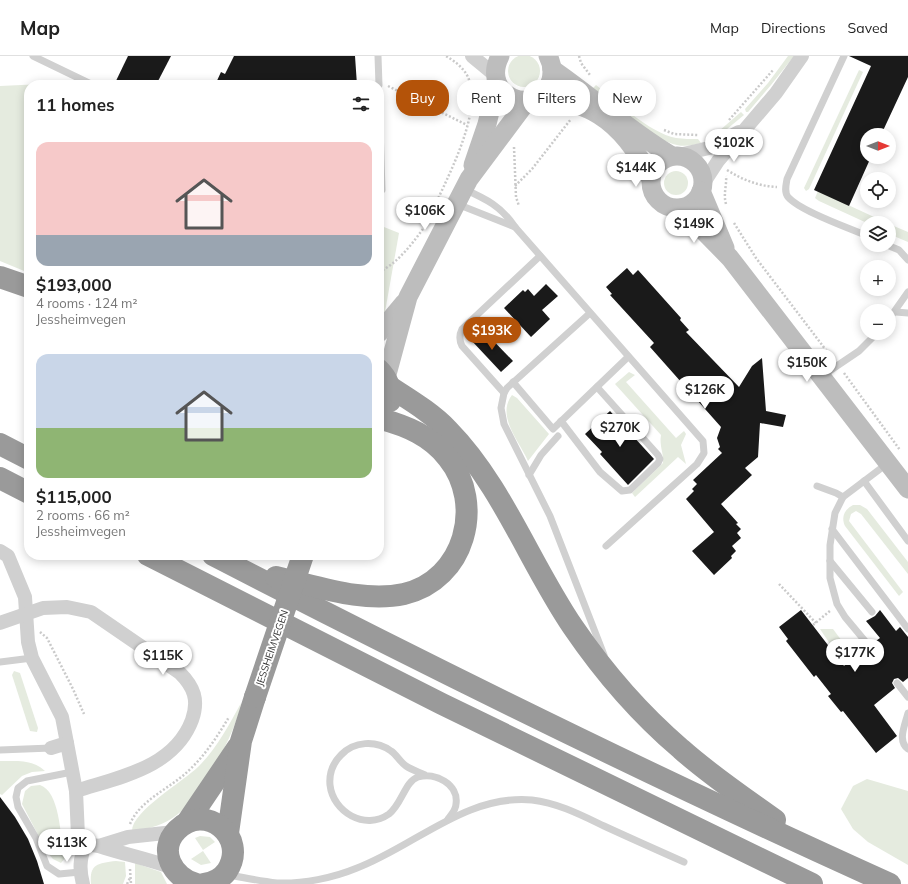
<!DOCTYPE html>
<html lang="en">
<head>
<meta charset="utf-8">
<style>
  body { margin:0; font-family:Mulish,sans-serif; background:#f2f2f2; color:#222; height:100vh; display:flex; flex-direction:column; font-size:15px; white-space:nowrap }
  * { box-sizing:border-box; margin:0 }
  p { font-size:13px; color:#767676 }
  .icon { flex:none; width:22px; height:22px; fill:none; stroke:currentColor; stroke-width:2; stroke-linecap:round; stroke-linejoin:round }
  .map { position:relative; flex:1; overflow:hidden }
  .drawer { position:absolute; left:24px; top:24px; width:360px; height:480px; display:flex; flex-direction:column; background:#fff; border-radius:16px; box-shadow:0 2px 10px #0003 }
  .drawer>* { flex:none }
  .banner { position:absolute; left:396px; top:24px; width:380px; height:36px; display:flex; gap:8px }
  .needle { width:26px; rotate:90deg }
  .buttons { position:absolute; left:860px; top:72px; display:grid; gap:8px }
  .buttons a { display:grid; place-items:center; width:36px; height:36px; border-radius:50%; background:#fff; box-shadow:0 2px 10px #0003; font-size:20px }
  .price { position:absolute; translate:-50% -34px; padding:0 9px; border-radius:14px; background:#fff; color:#222; font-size:13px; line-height:26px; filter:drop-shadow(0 1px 2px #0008) }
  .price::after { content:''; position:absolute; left:50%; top:24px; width:12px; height:9px; margin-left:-6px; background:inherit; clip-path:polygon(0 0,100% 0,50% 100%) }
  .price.active { background:#b45309; color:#fff }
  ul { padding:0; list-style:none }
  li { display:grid; align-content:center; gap:8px; height:212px; padding:0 12px }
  li span { display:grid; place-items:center; height:124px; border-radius:12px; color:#555 }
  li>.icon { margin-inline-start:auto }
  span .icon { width:72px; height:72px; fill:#fffc; stroke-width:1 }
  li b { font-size:17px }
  h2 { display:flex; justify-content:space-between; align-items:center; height:48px; padding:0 12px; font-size:17px }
  .pill { padding:0 14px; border-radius:16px; background:#fff; box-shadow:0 2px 10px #0003; font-size:14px; line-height:36px }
  .pill.active { background:#b45309; color:#fff }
  header { display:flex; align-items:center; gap:24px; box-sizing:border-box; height:56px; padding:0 20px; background:#fff; border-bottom:1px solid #e0e0e0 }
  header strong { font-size:19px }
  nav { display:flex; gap:22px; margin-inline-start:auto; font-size:14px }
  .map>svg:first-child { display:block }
  .green { fill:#e5ebdf }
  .building { fill:#1a1a1a }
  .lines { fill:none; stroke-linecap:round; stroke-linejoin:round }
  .path { stroke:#cacaca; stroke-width:2.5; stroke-dasharray:2 2; stroke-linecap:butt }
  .lane { stroke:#d0d0d0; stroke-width:7 }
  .street { stroke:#d0d0d0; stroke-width:14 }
  .secondary { stroke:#bdbdbd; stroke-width:19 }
  .highway { stroke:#9a9a9a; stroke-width:22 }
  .highway-bridge { stroke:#9a9a9a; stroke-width:22 }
  .labels { text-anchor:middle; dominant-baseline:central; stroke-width:4; stroke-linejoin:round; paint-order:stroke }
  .street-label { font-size:10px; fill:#333; stroke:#fff }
</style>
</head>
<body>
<header>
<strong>Map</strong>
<nav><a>Map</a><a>Directions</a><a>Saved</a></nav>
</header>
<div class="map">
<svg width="908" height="828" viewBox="0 0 908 828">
  <rect width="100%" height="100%" fill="#fff"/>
  <g class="green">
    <circle cx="524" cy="15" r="16"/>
    <polygon points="788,0 794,0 771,29 748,56 746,56 745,53 768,27"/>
    <polygon points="859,14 863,16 809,133 806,135 804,132"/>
    <polygon points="85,26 91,29 29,29 29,217 0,205 0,30"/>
    <path d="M596 29C617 45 649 77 676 82 683 83 691 83 698 83L701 87C693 89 686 91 677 89 657 86 611 47 592 33Z"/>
    <polygon points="741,56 744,59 721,78 709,84 706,81 719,75"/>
    <circle cx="676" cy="127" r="12"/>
    <polygon points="818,135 887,167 867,167 819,145 815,142"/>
    <polygon points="889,168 908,176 908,186 889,178"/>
    <polygon points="379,169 399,177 385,256 379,259"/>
    <path d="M629 316 635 319 626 326 676 382 684 375 686 378 681 389 686 408 678 401 635 441 632 437 663 407C664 398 659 389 661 379L615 328Z"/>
    <path d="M512 339 517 342 549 378 528 405C519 385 496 360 512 339Z"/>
    <path d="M853 449H860L867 453 908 506V518L861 458 856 455 851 458 849 465 903 536 899 540 845 470C841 461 844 454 853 449Z"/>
    <polygon points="820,573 833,573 856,604 846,612"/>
    <polygon points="14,615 20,617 38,672 37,676 30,675 12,619"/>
    <path d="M241 647C236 677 202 739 178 758 165 769 148 773 132 775 132 755 183 726 199 710 217 692 229 669 241 647Z"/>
    <path d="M0 705C17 705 32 703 45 715L32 716 22 720 2 739 0 738Z"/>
    <polygon points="867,723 908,735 908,809 868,786 853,773 841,753 853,730"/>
    <path d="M40 729C60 736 60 779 64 798L65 802 61 807 53 803 47 796 22 748 25 735 31 730Z"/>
    <polygon points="200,780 210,781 215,786 203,794 195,782"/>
    <polygon points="203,795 211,807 201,809 191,803"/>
    <path d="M116 805 125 806 126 820 123 828H91C89 808 98 807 116 805Z"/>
    <polygon points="135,807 161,816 167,828 135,828"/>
  </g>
  <g class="building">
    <polygon points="128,0 171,0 156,29 114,29"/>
    <polygon points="234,0 355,0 357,29 215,29 221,16 225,18"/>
    <polygon points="849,0 908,0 908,21 881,79 867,79 867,101 871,101 849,150 814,134 871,10"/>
    <polygon points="627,212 633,219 638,214 681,262 680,264 689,274 686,276 739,331 752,310 762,302 766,355 786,359 783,371 760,367 758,401 745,412 752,419 721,448 738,467 736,468 741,473 737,477 741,482 732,490 736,495 731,500 732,502 714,519 692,495 714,476 686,443 694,435 692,433 697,428 693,424 722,397 718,393 720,391 717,382 721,371 650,291 654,287 610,239 612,238 606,231"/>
    <polygon points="546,228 558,240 542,254 550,263 531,281 504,252 523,234 525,236 528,233 534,240"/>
    <polygon points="482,273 513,305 501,316 471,284"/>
    <polygon points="610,355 654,403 628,429 600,398 602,396 585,378"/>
    <polygon points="801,554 844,610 866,593 870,596 875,593 873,587 880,582 866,565 875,560 880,554 896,575 900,571 908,581 908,622 903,626 898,622 894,623 892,627 895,632 874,649 897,680 876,697 843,655 841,656 828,640 831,638 816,619 814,621 786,585 788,583 779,571"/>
    <polygon points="0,741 15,761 28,783 37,805 44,828 0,828"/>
  </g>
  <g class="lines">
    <g class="path">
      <polyline points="579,0 581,7 590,19"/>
      <polyline points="388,30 467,69"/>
      <polyline points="729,64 773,14"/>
      <polyline points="664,74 674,78 698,79"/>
      <polyline points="514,91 516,141 519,150"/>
      <path d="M727 114C743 124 758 130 777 131"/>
      <polyline points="515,130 532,113 571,63"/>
      <path d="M726 148C723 138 727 129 726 120"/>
      <path d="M430 160C445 126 480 63 470 27 467 14 456 6 446 0"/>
      <polyline points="734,167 756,202 832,302"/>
      <path d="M379 216C398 207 413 187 425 170"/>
      <polyline points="844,317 900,394"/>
      <polyline points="779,528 816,567"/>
      <polyline points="813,569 831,554"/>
      <polyline points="40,576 47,582 73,633 84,658"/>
      <path d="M130 768C140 744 169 733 187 716 204 701 217 681 229 661"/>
      <polyline points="130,813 131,828"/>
      <polyline points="127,828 130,822"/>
    </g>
    <g class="lane">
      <polyline points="33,0 93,29"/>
      <polyline points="378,0 379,29"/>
      <path d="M844 0 787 123C786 129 784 136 788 141 800 155 849 172 867 180"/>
      <polyline points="379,38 382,134 379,137"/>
      <path d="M464 133C486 143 501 150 515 171L703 385 704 397 697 408 606 490"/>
      <polyline points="457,148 515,171"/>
      <polyline points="887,189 899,194 908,204"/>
      <polyline points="896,256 908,257"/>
      <polyline points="590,257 507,332 504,337 501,352 504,368 550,460 604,599"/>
      <polyline points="889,263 908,236"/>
      <polyline points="822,320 859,295 877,277"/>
      <polyline points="513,326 553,373 628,301"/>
      <path d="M504 337 462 290C459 284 459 279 462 273L540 200"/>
      <polyline points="561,365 600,416 622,435 630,434 658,407 660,403 658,399 597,331"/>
      <polyline points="529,419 541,399 558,380"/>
      <polyline points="864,425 908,485"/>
      <polyline points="817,430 836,437 843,441"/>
      <polyline points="832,473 908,573"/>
      <polyline points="830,505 872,556"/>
      <polyline points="870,591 845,561 837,548 830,522 830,489 835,457 843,441 888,407"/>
      <polyline points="0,606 32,602"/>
      <polyline points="897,627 908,641"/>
      <path d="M908 657C905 669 897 685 908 693"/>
      <polyline points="0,694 51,692"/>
      <polyline points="72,716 27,725 18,732 16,741 18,751 36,782 47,810 59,818 80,816"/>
      <path d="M425 719C419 716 412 714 406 710 400 706 397 699 391 695 376 684 354 685 341 699 333 707 329 718 330 729 333 756 365 775 389 758 402 748 405 725 418 721 435 716 459 728 456 748 456 754 451 759 448 763"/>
      <path d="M229 819C245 822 261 825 277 827 303 828 333 822 357 812 415 790 466 738 532 744 558 747 581 759 604 770 630 782 657 794 684 806"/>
    </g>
    <g class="street">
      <polyline points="472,0 495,19"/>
      <polyline points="679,99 709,92 739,76"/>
      <polyline points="703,128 718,105 776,37 802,0"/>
      <polyline points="0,495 8,500 25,541 28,586 32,602 62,661 67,687"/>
      <path d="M0 567 43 552 67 551 91 556 180 617C194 631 199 644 192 664 174 712 119 721 76 735"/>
      <polyline points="51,692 67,687 76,735 78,780 85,788 99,790"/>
      <path d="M173 812C148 803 123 798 99 790L128 781 174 776"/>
      <path d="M83 828C79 813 80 803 85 788"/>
    </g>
    <g class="secondary">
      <path d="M500 0C479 42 539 62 551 24 553 15 552 7 548 0"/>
      <path d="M552 13C593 41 629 75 672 100"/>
      <path d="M540 39C560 44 582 48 599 59 623 74 639 98 651 123"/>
      <circle cx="677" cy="126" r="26"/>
      <polyline points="473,109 487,68 497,27"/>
      <polyline points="701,135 725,192"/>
      <polyline points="681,152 730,202 908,433"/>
      <polyline points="379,277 404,247"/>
      <polyline points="386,322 408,241 469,123 528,44"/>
    </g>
    <g class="highway">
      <polyline points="0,221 29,231"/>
      <path d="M379 314C387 322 392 333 390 345"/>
      <path d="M390 331C410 344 432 357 448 374 502 429 530 508 573 571 603 615 640 658 681 693 710 719 743 741 775 764"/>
      <polyline points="0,388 29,403"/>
      <polyline points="0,422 29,437"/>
      <polyline points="148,499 442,648 812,828"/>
      <path d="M213 499C436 614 661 725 890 828"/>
      <path d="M276 521C317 530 363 547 404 538 465 524 485 448 448 402 431 380 407 370 381 363"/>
      <polyline points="188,765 238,691"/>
      <polyline points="228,777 241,685 255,641"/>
      <path d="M196 828C173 822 157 794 177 774 205 745 249 781 227 815 222 822 213 827 204 828"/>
    </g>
    <polyline class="highway-bridge" points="255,641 303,499"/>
  </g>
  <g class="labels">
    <g class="street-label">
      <text transform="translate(272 592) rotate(-71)">JESSHEIMVEGEN</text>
    </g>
  </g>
</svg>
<div class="buttons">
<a><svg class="needle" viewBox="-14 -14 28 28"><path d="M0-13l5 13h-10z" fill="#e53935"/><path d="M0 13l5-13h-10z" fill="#767676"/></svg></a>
<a><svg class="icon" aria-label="locate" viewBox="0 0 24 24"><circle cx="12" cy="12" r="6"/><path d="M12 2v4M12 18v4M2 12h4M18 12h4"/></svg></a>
<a><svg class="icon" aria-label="layers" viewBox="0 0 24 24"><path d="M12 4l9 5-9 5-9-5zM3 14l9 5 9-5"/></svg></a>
<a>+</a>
<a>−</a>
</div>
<b class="price" style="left:734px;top:107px">$102K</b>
<b class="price" style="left:636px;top:132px">$144K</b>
<b class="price" style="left:425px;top:175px">$106K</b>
<b class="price" style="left:694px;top:188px">$149K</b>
<b class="price active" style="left:492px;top:295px">$193K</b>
<b class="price" style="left:807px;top:327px">$150K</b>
<b class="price" style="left:705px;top:354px">$126K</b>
<b class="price" style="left:620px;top:392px">$270K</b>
<b class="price" style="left:855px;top:617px">$177K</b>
<b class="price" style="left:163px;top:620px">$115K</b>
<b class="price" style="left:67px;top:807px">$113K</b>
<div class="banner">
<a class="pill active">Buy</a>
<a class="pill">Rent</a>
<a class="pill">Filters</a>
<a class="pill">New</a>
</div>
<section class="drawer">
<h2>11 homes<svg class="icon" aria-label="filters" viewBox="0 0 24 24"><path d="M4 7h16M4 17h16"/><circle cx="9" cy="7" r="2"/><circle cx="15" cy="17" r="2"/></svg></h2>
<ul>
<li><span style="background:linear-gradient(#f6c9c9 75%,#9aa5b1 0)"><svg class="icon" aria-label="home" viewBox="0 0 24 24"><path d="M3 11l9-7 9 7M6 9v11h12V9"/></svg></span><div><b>$193,000</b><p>4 rooms · 124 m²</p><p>Jessheimvegen</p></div></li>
<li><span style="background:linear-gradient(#c9d6e8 60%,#8fb573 0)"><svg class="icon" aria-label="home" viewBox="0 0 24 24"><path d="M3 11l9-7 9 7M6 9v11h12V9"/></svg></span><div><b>$115,000</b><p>2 rooms · 66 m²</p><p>Jessheimvegen</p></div></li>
</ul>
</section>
</div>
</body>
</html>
